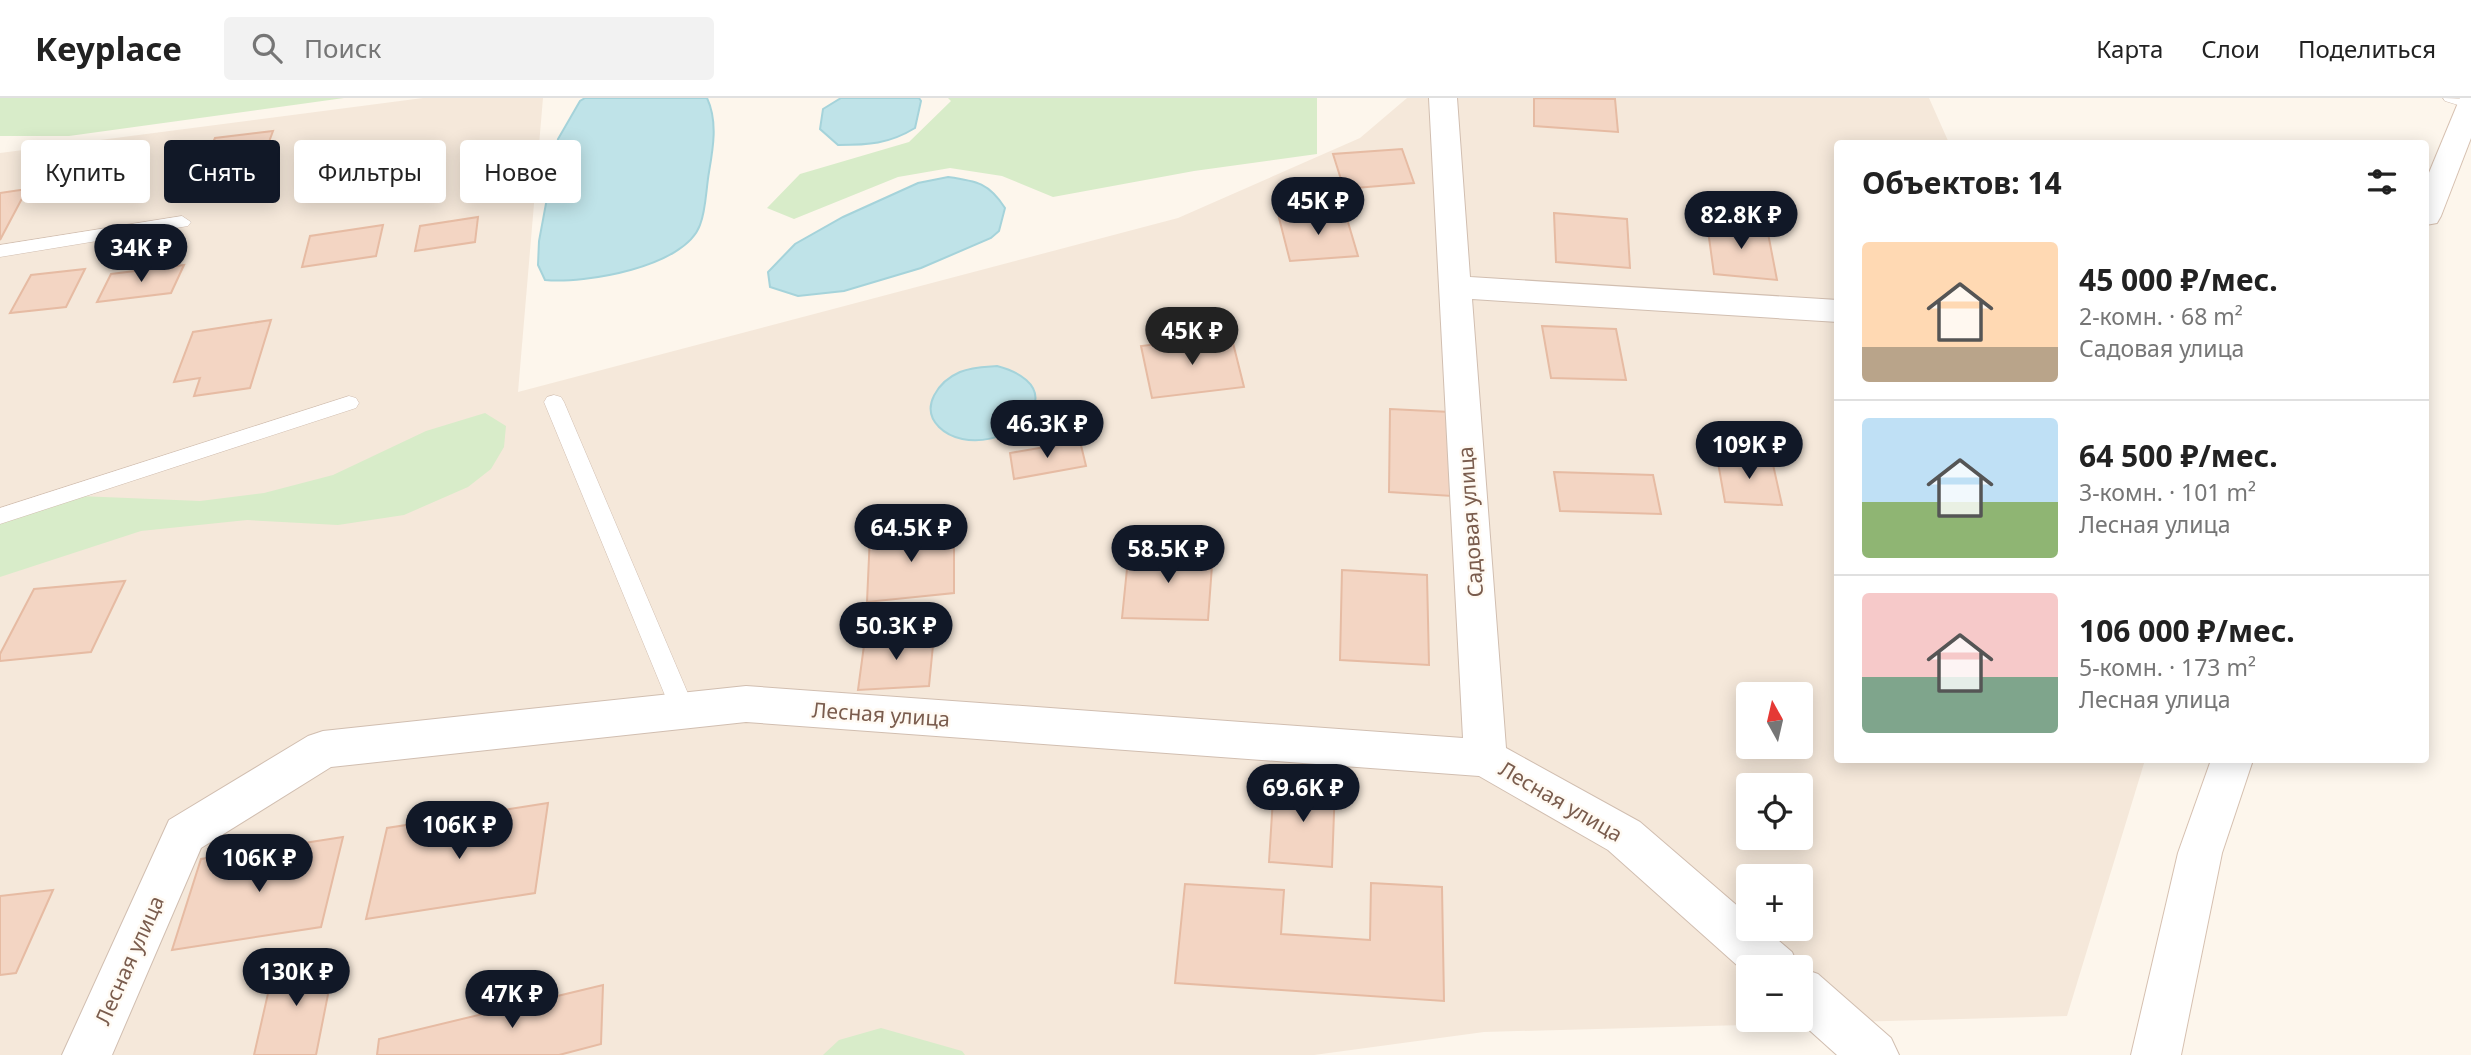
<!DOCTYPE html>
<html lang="ru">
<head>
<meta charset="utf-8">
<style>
  body { margin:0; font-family:"Noto Sans",sans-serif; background:#f2f2f2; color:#222; height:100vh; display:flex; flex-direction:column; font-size:26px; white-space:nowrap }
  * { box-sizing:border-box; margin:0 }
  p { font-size:23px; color:#767676 }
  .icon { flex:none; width:38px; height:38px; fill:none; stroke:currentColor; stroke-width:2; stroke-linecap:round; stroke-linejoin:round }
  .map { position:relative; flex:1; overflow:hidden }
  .panel { position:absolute; left:1834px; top:42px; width:595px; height:623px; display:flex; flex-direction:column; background:#fff; border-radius:7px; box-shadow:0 4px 18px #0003 }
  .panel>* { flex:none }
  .banner { position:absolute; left:21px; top:42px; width:665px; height:63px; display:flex; gap:14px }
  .needle { width:46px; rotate:352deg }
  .fabs { position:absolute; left:1736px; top:584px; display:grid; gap:14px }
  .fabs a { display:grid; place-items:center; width:77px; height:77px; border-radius:7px; background:#fff; box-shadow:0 4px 18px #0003; font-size:35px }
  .price { position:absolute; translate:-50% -60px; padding:0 16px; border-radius:24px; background:#111827; color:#fff; font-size:23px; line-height:46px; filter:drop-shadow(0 2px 4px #0008) }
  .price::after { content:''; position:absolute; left:50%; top:42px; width:21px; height:16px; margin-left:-10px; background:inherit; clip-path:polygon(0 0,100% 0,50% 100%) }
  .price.active { background:#222; color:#fff }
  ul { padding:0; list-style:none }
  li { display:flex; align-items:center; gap:21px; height:175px; padding:0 28px }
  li+li { border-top:2px solid #e0e0e0 }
  li span { display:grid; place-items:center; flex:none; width:196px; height:140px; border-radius:7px; color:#555 }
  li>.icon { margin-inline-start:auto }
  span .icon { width:84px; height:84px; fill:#fffc; stroke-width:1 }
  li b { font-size:30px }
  h2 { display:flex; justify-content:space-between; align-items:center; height:84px; padding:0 28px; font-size:30px }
  .chip { padding:0 24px; border-radius:7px; background:#fff; box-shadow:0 4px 18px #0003; font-size:24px; line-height:63px }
  .chip.active { background:#111827; color:#fff }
  header { display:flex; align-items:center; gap:42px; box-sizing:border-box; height:98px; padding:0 35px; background:#fff; border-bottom:2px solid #e0e0e0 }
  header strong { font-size:33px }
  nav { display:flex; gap:38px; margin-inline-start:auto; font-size:24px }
  .search { width:490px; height:63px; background:#f2f2f2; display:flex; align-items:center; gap:18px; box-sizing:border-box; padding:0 24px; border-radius:7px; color:#767676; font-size:26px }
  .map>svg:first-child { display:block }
  .residential { fill:#f5e8da; fill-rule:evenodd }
  .green { fill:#d8ecc9 }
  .water { fill:#bfe3e8; stroke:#a5d3da; stroke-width:2 }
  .building { fill:#f3d5c3; stroke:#e6bba3; stroke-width:2 }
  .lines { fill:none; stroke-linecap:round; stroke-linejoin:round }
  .lane-casing { stroke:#d1beb0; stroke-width:1 }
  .street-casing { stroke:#d1beb0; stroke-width:2 }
  .secondary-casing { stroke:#d6c0b0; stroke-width:2 }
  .lane { fill:#fff; fill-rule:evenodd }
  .street { fill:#fff; fill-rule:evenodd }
  .secondary { fill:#fff; fill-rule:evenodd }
  .labels { text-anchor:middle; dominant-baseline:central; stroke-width:5; stroke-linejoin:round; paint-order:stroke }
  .street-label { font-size:21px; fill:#7a5c4d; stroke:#fffaf3 }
</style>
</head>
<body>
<header>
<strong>Keyplace</strong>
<div class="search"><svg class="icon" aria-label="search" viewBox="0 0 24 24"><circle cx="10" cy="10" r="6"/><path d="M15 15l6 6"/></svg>Поиск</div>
<nav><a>Карта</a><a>Слои</a><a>Поделиться</a></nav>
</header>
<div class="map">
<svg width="2471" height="957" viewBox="0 0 2471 957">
  <rect width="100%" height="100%" fill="#fdf6ec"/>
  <path class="residential" d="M423 0H543L518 294 1178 120 1360 40 1407 0H1929L1949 45 1838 46V662H2145L2067 918 1484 934 1314 957H0V55ZM1748 597H1801V649H1748ZM1748 688H1801V740H1748ZM1748 779H1801V831H1748ZM1748 870H1801V922H1748Z"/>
  <g class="green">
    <polygon points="0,0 344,0 69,38 0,38"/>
    <polygon points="948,0 1317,0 1317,56 1194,73 1053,99 1002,78 950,70 898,79 794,121 767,110 800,76 909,44 951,3"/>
    <polygon points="485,315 506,328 504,349 491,371 468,389 404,417 338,427 247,422 141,433 0,479 0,411 79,398 200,403 264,395 333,377 426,333"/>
    <polygon points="881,930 962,953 965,957 823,957 839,942"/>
  </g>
  <g class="water">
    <path d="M585 0H707C718 23 713 51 709 74 706 91 706 112 700 127 685 169 584 186 545 182L538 167 539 143 558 41 580 3Z"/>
    <path d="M841 0H919L921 3 915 30C889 46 868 47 838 47L820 31 823 11Z"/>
    <path d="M948 79C977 83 989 85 1005 110L999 133 991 140 921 170 844 193 798 198 770 189 768 174 795 146 843 119 918 85Z"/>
    <path d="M997 268C1016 273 1044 286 1033 311 1019 341 964 354 939 329 919 309 939 283 960 274 972 269 984 269 997 268Z"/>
  </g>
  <g class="building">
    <polygon points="1534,0 1615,1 1618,34 1534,28"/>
    <polygon points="273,33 263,60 203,67 215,40"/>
    <polygon points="1402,51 1414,85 1344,91 1333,56"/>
    <polygon points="135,60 132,88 74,101 79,72"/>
    <polygon points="27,91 0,142 0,95"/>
    <polygon points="1345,114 1358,158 1290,163 1279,120"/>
    <polygon points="1554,115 1627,121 1630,170 1556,164"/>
    <polygon points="478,119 475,144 415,153 420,128"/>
    <polygon points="1707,125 1767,130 1777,182 1714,176"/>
    <polygon points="383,127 376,158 302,169 310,138"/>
    <polygon points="184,167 171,195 97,204 111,176"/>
    <polygon points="85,171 66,209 10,215 31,177"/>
    <polygon points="271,222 250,290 194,298 200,280 174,284 193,234"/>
    <polygon points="1542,228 1616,231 1626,282 1551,280"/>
    <polygon points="1231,237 1244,289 1152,300 1141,248"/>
    <polygon points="1390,311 1450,314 1452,398 1389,394"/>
    <polygon points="1080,343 1086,368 1014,381 1010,355"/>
    <polygon points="1717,359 1772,362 1782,407 1725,404"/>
    <polygon points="1554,374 1653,377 1661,416 1560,413"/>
    <polygon points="954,429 954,495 867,504 870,437"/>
    <polygon points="1129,451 1213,454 1208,522 1122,520"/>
    <polygon points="1342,472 1427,477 1429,567 1340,562"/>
    <polygon points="125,483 91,554 0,563 0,556 34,491"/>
    <polygon points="934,537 929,588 858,592 865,540"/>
    <polygon points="1274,684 1335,688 1332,769 1269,764"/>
    <polygon points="548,705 535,795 366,821 387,730"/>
    <polygon points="343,739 321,829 172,852 201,761"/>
    <polygon points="1371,785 1442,789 1444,903 1175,885 1185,786 1284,792 1281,836 1370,842"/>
    <polygon points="53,792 16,875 0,877 0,798"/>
    <polygon points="336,856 316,957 254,957 274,869"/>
    <polygon points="603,887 601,946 559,957 377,957 379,941"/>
  </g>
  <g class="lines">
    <defs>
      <g id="lane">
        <polygon points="2443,0 2471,1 2471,11 2445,3"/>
        <polygon points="182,118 191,124 188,128 0,159 0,147"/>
        <polygon points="554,297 561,299 564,304 695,612 692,619 683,622 674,619 671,612 544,304 547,299"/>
        <polygon points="349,298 356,300 359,305 356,310 0,426 0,410"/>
      </g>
      <g id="street">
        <polygon points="1429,0 1457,0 1470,179 1838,202 1838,224 1472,201 1506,650 1640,724 1748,817 1748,831 1765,831 1792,854 1799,870 1748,870 1748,877 1608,752 1479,678 746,624 331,669 201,750 112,957 62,957 169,722 308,638 323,633 746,588 1463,640"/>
        <polygon points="1801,870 1818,876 1891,940 1899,957 1837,957 1798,922 1801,922"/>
      </g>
      <g id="secondary">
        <polygon points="2460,0 2471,0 2471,40 2441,118 2437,125 2426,127 2426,82"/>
        <polygon points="2211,662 2253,662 2222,755 2181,957 2131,957 2178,755"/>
      </g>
    </defs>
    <use href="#lane" class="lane-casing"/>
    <use href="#street" class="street-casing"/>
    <use href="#secondary" class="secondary-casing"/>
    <use href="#lane" class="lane"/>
    <use href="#street" class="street"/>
    <use href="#secondary" class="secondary"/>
  </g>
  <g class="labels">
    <g class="street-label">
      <text transform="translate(1470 424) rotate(-94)">Садовая улица</text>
      <text transform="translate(881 616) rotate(4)">Лесная улица</text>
      <text transform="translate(1561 703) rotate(30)">Лесная улица</text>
      <text transform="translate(129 862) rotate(-66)">Лесная улица</text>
    </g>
  </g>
</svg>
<div class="fabs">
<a><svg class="needle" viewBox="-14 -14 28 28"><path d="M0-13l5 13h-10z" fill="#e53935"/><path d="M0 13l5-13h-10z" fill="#767676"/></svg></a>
<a><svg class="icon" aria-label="locate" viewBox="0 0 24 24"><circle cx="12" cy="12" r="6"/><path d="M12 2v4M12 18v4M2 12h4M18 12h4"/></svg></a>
<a>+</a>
<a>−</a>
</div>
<b class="price" style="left:1318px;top:139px">45K ₽</b>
<b class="price" style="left:1741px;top:153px">82.8K ₽</b>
<b class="price" style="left:141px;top:186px">34K ₽</b>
<b class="price active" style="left:1192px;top:269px">45K ₽</b>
<b class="price" style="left:1047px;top:362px">46.3K ₽</b>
<b class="price" style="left:1749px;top:383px">109K ₽</b>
<b class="price" style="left:911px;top:466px">64.5K ₽</b>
<b class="price" style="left:1168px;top:487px">58.5K ₽</b>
<b class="price" style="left:896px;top:564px">50.3K ₽</b>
<b class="price" style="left:1303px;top:726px">69.6K ₽</b>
<b class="price" style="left:459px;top:763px">106K ₽</b>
<b class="price" style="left:259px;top:796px">106K ₽</b>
<b class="price" style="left:296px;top:910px">130K ₽</b>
<b class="price" style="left:512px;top:932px">47K ₽</b>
<div class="banner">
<a class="chip">Купить</a>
<a class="chip active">Снять</a>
<a class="chip">Фильтры</a>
<a class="chip">Новое</a>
</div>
<section class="panel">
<h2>Объектов: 14<svg class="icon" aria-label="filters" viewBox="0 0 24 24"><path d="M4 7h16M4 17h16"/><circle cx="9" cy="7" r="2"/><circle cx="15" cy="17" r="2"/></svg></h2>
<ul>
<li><span style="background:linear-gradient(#ffd9b3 75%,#b9a48a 0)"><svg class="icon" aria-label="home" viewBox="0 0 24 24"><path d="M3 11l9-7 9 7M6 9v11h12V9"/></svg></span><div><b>45 000 ₽/мес.</b><p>2-комн. · 68 m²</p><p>Садовая улица</p></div></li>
<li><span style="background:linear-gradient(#bfe0f5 60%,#8fb573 0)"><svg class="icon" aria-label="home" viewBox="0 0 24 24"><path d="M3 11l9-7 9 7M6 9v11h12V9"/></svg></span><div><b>64 500 ₽/мес.</b><p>3-комн. · 101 m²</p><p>Лесная улица</p></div></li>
<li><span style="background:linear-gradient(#f6c9c9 60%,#7fa58c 0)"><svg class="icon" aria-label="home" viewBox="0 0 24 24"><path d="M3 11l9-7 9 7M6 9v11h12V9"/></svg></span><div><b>106 000 ₽/мес.</b><p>5-комн. · 173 m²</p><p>Лесная улица</p></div></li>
</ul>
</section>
</div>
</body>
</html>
